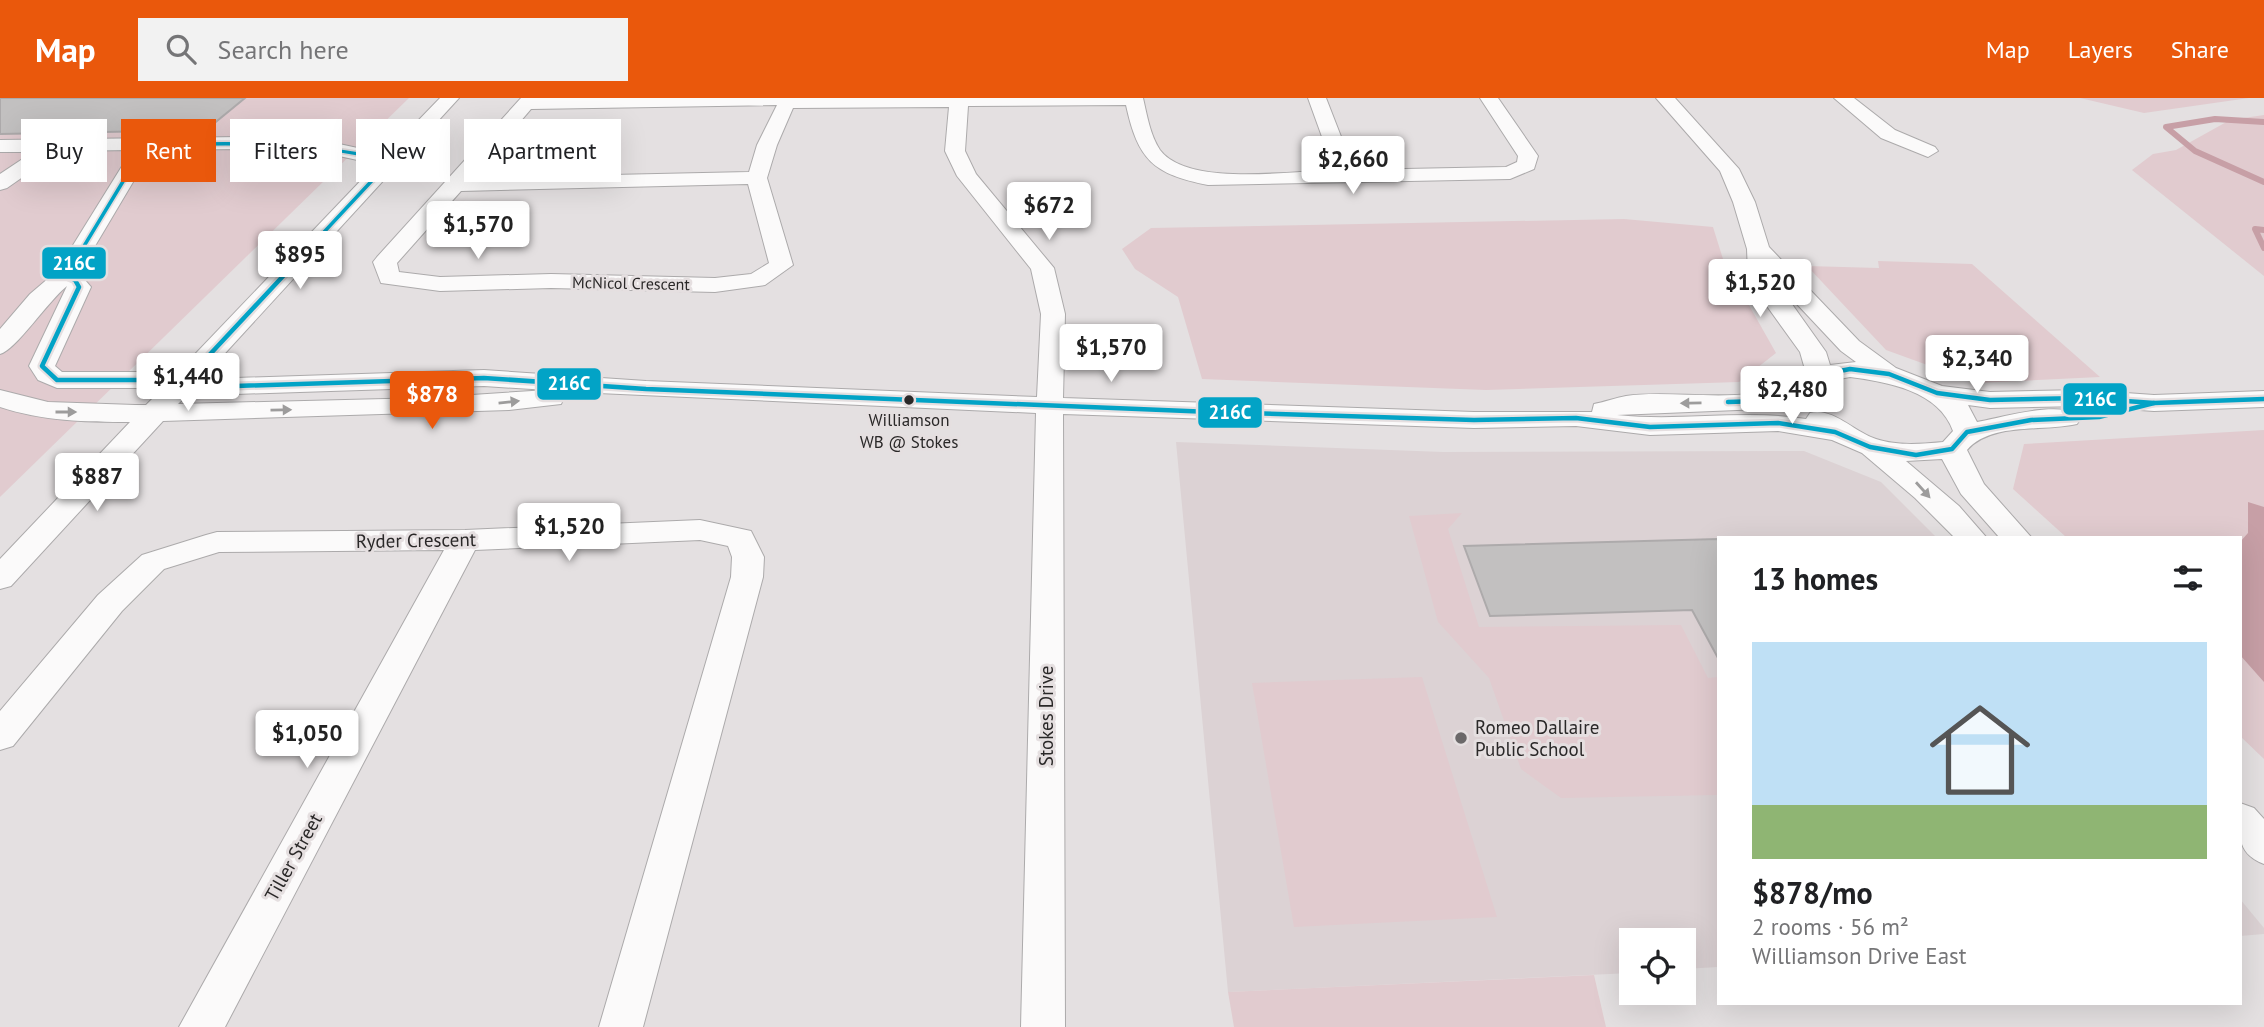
<!DOCTYPE html>
<html lang="en">
<head>
<meta charset="utf-8">
<style>
  body { margin:0; font-family:"PT Sans",sans-serif; background:#f2f2f2; color:#202124; height:100vh; display:flex; flex-direction:column; font-size:26px; white-space:nowrap }
  * { box-sizing:border-box; margin:0 }
  p { font-size:23px; color:#757577 }
  .icon { flex:none; width:38px; height:38px; fill:none; stroke:currentColor; stroke-width:2; stroke-linecap:round; stroke-linejoin:round }
  .map { position:relative; flex:1; overflow:hidden }
  .drawer { position:absolute; left:1717px; top:438px; width:525px; height:469px; display:flex; flex-direction:column; background:#fff; border-radius:0px; box-shadow:0 7px 28px #0002 }
  .drawer>* { flex:none }
  .top-card { position:absolute; left:21px; top:21px; width:665px; height:63px; display:flex; gap:14px }
  .controls { position:absolute; left:1619px; top:830px; display:grid; gap:14px }
  .controls a { display:grid; place-items:center; width:77px; height:77px; border-radius:0px; background:#fff; box-shadow:0 7px 28px #0002; font-size:35px }
  .price { position:absolute; translate:-50% -60px; padding:0 16px; border-radius:7px; background:#fff; color:#222; font-size:23px; line-height:46px; filter:drop-shadow(0 2px 4px #0008) }
  .price::after { content:''; position:absolute; left:50%; top:42px; width:21px; height:16px; margin-left:-10px; background:inherit; clip-path:polygon(0 0,100% 0,50% 100%) }
  .price.on { background:#ea580c; color:#fff }
  ul { padding:0; list-style:none }
  li { display:grid; align-content:center; gap:14px; height:371px; padding:0 35px }
  li span { display:grid; place-items:center; height:217px; border-radius:0px; color:#555 }
  li>.icon { margin-inline-start:auto }
  span .icon { width:126px; height:126px; fill:#fffc; stroke-width:1 }
  li b { font-size:30px }
  h2 { display:flex; justify-content:space-between; align-items:center; height:84px; padding:0 35px; font-size:30px }
  .tag { padding:0 24px; border-radius:0px; background:#fff; box-shadow:0 7px 28px #0002; font-size:24px; line-height:63px }
  .tag.on { background:#ea580c; color:#fff }
  header { display:flex; align-items:center; gap:42px; box-sizing:border-box; height:98px; padding:0 35px; background:#ea580c; color:#fff }
  header strong { font-size:33px }
  nav { display:flex; gap:38px; margin-inline-start:auto; font-size:24px }
  .search { width:490px; height:63px; background:#f2f2f2; display:flex; align-items:center; gap:18px; box-sizing:border-box; padding:0 24px; border-radius:0px; color:#757577; font-size:26px }
  .map>svg:first-child { display:block }
  .built { fill:#dcd2d4 }
  .green { fill:#e1cbcf }
  .water { fill:#c79fa6 }
  .lines { fill:none; stroke-linecap:round; stroke-linejoin:round }
  .stream { stroke:#c79fa6; stroke-width:6 }
  .building { fill:#c2c0c0; stroke:#adaaab; stroke-width:2 }
  .minor-casing { stroke:#acaaab; stroke-width:2 }
  .minor { fill:#fbfafa; fill-rule:evenodd }
  .bus-1-far1-casing { stroke:#e5dfe0; stroke-width:7 }
  .bus-1-casing { stroke:#e5dfe0; stroke-width:9 }
  .bus-1-far1 { stroke:#02a3c6; stroke-width:3.5 }
  .bus-1 { stroke:#02a3c6; stroke-width:4.5 }
  .oneway { fill:#9d9c9c }
  .bus-dot { fill:#2a2828; stroke:#e5dfe0; stroke-width:2.5 }
  .poi-dot { fill:#6b6869; stroke:#e5dfe0; stroke-width:2.5 }
  .labels { text-anchor:middle; dominant-baseline:central; stroke-width:6; stroke-linejoin:round; paint-order:stroke }
  .far-street-label { font-size:16px; fill:#2a2828; stroke:#e5dfe0 }
  .bus-label { font-size:17px; fill:#2a2828; stroke:#e5dfe0 }
  .street-label { font-size:19px; fill:#2a2828; stroke:#e5dfe0 }
  .poi-label { font-size:19px; fill:#2a2828; stroke:#e5dfe0; text-anchor:start }
  .line-badge { stroke:#e5dfe0; stroke-width:2.5 }
  .badge-label { font-size:19px; text-anchor:middle; font-weight:bold; fill:#fff }
</style>
</head>
<body>
<header>
<strong>Map</strong>
<div class="search"><svg class="icon" aria-label="search" viewBox="0 0 24 24"><circle cx="10" cy="10" r="6"/><path d="M15 15l6 6"/></svg>Search here</div>
<nav><a>Map</a><a>Layers</a><a>Share</a></nav>
</header>
<div class="map">
<svg width="2264" height="929" viewBox="0 0 2264 929">
  <rect width="100%" height="100%" fill="#e4e0e1"/>
  <g class="built">
    <polygon points="1176,344 1443,354 1804,353 1881,384 1936,439 1718,439 1718,869 1684,871 1684,842 1631,842 1631,875 1228,894"/>
    <polygon points="2240,801 2264,830 2264,836 2240,838"/>
  </g>
  <g class="green">
    <polygon points="0,0 409,0 0,399"/>
    <polygon points="2080,0 2249,0 2144,15"/>
    <polygon points="2264,17 2264,178 2132,72 2153,56 2176,52 2230,22"/>
    <polygon points="1624,121 1713,129 1723,161 1776,255 1739,284 1486,292 1202,281 1178,199 1135,171 1122,151 1151,130"/>
    <polygon points="1878,163 1972,166 2100,279 1977,285 1886,252 1807,168 1879,170"/>
    <polygon points="2264,332 2264,661 2240,638 2240,439 2066,439 2013,391 2024,346"/>
    <polygon points="1462,415 1448,431 1479,529 1681,527 1708,580 1718,579 1718,697 1561,700 1521,671 1489,580 1438,524 1409,418"/>
    <polygon points="1422,579 1497,819 1294,829 1252,585"/>
    <polygon points="1594,877 1606,929 1234,929 1228,894"/>
  </g>
  <polygon class="water" points="2248,404 2264,409 2264,584 2240,557 2240,444 2248,435"/>
  <g class="lines">
    <g class="stream">
      <polyline points="2264,24 2215,21 2166,29 2195,53 2264,84"/>
      <polyline points="2264,132 2255,131 2264,150"/>
    </g>
  </g>
  <g class="building">
    <polygon points="0,0 245,0 206,32 0,36"/>
    <polygon points="1718,441 1718,560 1692,512 1490,518 1464,448"/>
  </g>
  <g class="lines">
    <defs>
      <g id="minor">
        <path d="M440 0H459L206 276 236 280 484 272 646 283 1037 299 1041 216 1031 171 957 78 945 53 949 9 793 10 777 47 767 80 793 167 765 187 715 194 551 190 440 193 381 185 373 164 377 159 521 0H1143C1147 17 1150 37 1160 52 1188 89 1291 73 1334 72L1308 0H1326L1354 72 1506 69 1517 64 1518 58 1480 0H1498L1538 58 1534 71 1510 81 1208 87C1153 76 1138 62 1126 7L968 8 965 53 976 76 1054 170 1065 216 1063 300 1474 314H1592L1594 306C1605 304 1615 300 1626 298 1677 290 1766 312 1806 275L1800 254 1764 204 1748 175 1747 151 1733 104 1720 73 1656 0H1675L1739 71 1755 104 1769 149 1859 243 1896 270 1942 288 1990 294 2083 292 2154 297 2264 293V309L2154 313 2083 308 1990 310 1968 307 1977 324C2008 318 2045 306 2077 314L2081 320 2077 326C2043 334 1991 324 1967 352L1984 386 2031 439H1999L1961 396 1942 361 1906 363 1959 408 1986 439H1954L1915 400 1862 355 1832 342 1778 333 1650 337 1576 328 1474 330 1063 316 1065 929H1021L1036 315 554 293 564 300 561 306 509 312 163 323 11 488 0 491V461L130 324C86 324 42 323 0 309V292L48 304 135 307H146L163 290H57L38 282 29 268 67 188C48 203 16 252 0 256V231L30 196 57 173 132 52 60 53 7 90 0 92V76L33 54H0V42L241 39 330 44 376 54 381 61ZM777 7 757 47 749 74 472 80 531 11ZM241 51 330 56 362 63 369 74 178 274H62L55 268 91 189 79 175 152 52ZM748 86 769 165 751 176 715 180 551 176 440 179 399 174 397 165 461 93ZM1777 185 1841 253 1856 264 1830 267 1826 254ZM1850 279C1888 284 1939 293 1953 333L1943 344C1922 346 1897 348 1876 341 1854 334 1833 309 1810 315L1806 321C1744 311 1680 324 1617 317L1761 311 1815 296 1829 283ZM484 288 548 292 426 300 178 306 193 291 236 296Z"/>
        <polygon points="1834,0 1854,0 1895,32 1935,49 1938,53 1928,59 1881,40"/>
        <polygon points="700,422 751,433 764,459 763,479 643,929 599,929 731,479 732,459 728,448 700,442 475,452 225,929 179,929 444,452 219,454 164,471 122,513 13,648 0,652 0,613 98,497 142,457 206,437 217,434 465,432"/>
        <path d="M2240 705 2254 710 2264 721V766C2234 755 2240 732 2240 705Z"/>
      </g>
    </defs>
    <use href="#minor" class="minor-casing"/>
    <use href="#minor" class="minor"/>
    <defs>
      <path id="bus-1-far1" d="M75 163 145 47C220 45 295 43 369 58L380 74 297 163"/>
      <g id="bus-1">
        <polyline points="76,161 66,178 75,182 79,189 42,268 57,282 186,282 299,161"/>
        <polyline points="186,282 236,288 484,280 646,291 1211,314 1474,322 1576,320 1650,329 1778,325 1835,334 1870,349 1916,357 1952,351 1967,334 2031,322 2099,319 2154,305"/>
        <polyline points="1728,304 1761,303 1806,290 1820,277 1850,271 1889,276 1937,295 1990,302 2083,300 2154,305 2264,301"/>
      </g>
    </defs>
    <use href="#bus-1-far1" class="bus-1-far1-casing"/>
    <use href="#bus-1" class="bus-1-casing"/>
    <use href="#bus-1-far1" class="bus-1-far1"/>
    <use href="#bus-1" class="bus-1"/>
  </g>
  <defs><path id="oneway-solid" d="M-6-.8H1V-3.2L6.5 0L1 3.2V.8H-6Z" transform="scale(1.75)"/></defs>
  <g class="oneway">
    <use href="#oneway-solid" transform="translate(509 304) rotate(-6)"/>
    <use href="#oneway-solid" transform="translate(1691 305) rotate(179)"/>
    <use href="#oneway-solid" transform="translate(281 312) rotate(-1)"/>
    <use href="#oneway-solid" transform="translate(66 314)"/>
    <use href="#oneway-solid" transform="translate(1923 392) rotate(48)"/>
  </g>
  <circle class="bus-dot" cx="909" cy="302" r="6"/>
  <circle class="poi-dot" cx="1461" cy="640" r="7"/>
  <g class="labels">
    <g class="far-street-label">
      <text transform="translate(631 185) rotate(1)">McNicol Crescent</text>
    </g>
    <g class="bus-label">
      <text x="909" y="322">Williamson<tspan x="909" dy="22">WB @ Stokes</tspan></text>
    </g>
    <g class="street-label">
      <text transform="translate(416 442) rotate(-1)">Ryder Crescent</text>
      <text transform="translate(1046 618) rotate(-90)">Stokes Drive</text>
      <text transform="translate(293 759) rotate(-61)">Tiller Street</text>
    </g>
    <g class="poi-label">
      <text x="1475" y="629">Romeo Dallaire<tspan x="1475" dy="22">Public School</tspan></text>
    </g>
  </g>
  <g class="line-badge">
    <rect x="41" y="148" width="66" height="34" rx="7" fill="#02a3c6"/>
    <rect x="536" y="269" width="66" height="34" rx="7" fill="#02a3c6"/>
    <rect x="2062" y="284" width="66" height="34" rx="7" fill="#02a3c6"/>
    <rect x="1197" y="298" width="66" height="33" rx="7" fill="#02a3c6"/>
  </g>
  <g class="badge-label">
    <text x="74" y="172">216C</text>
    <text x="569" y="292">216C</text>
    <text x="2095" y="308">216C</text>
    <text x="1230" y="321">216C</text>
  </g>
</svg>
<div class="controls">
<a><svg class="icon" aria-label="locate" viewBox="0 0 24 24"><circle cx="12" cy="12" r="6"/><path d="M12 2v4M12 18v4M2 12h4M18 12h4"/></svg></a>
</div>
<b class="price" style="left:1353px;top:98px">$2,660</b>
<b class="price" style="left:1049px;top:144px">$672</b>
<b class="price" style="left:478px;top:163px">$1,570</b>
<b class="price" style="left:300px;top:193px">$895</b>
<b class="price" style="left:1760px;top:221px">$1,520</b>
<b class="price" style="left:1111px;top:286px">$1,570</b>
<b class="price" style="left:1977px;top:297px">$2,340</b>
<b class="price" style="left:188px;top:315px">$1,440</b>
<b class="price" style="left:1792px;top:328px">$2,480</b>
<b class="price on" style="left:432px;top:333px">$878</b>
<b class="price" style="left:97px;top:415px">$887</b>
<b class="price" style="left:569px;top:465px">$1,520</b>
<b class="price" style="left:307px;top:672px">$1,050</b>
<div class="top-card">
<a class="tag">Buy</a>
<a class="tag on">Rent</a>
<a class="tag">Filters</a>
<a class="tag">New</a>
<a class="tag">Apartment</a>
</div>
<section class="drawer">
<h2>13 homes<svg class="icon" aria-label="filters" viewBox="0 0 24 24"><path d="M4 7h16M4 17h16"/><circle cx="9" cy="7" r="2"/><circle cx="15" cy="17" r="2"/></svg></h2>
<ul>
<li><span style="background:linear-gradient(#bfe0f5 75%,#8fb573 0)"><svg class="icon" aria-label="home" viewBox="0 0 24 24"><path d="M3 11l9-7 9 7M6 9v11h12V9"/></svg></span><div><b>$878/mo</b><p>2 rooms · 56 m²</p><p>Williamson Drive East</p></div></li>
</ul>
</section>
</div>
</body>
</html>
